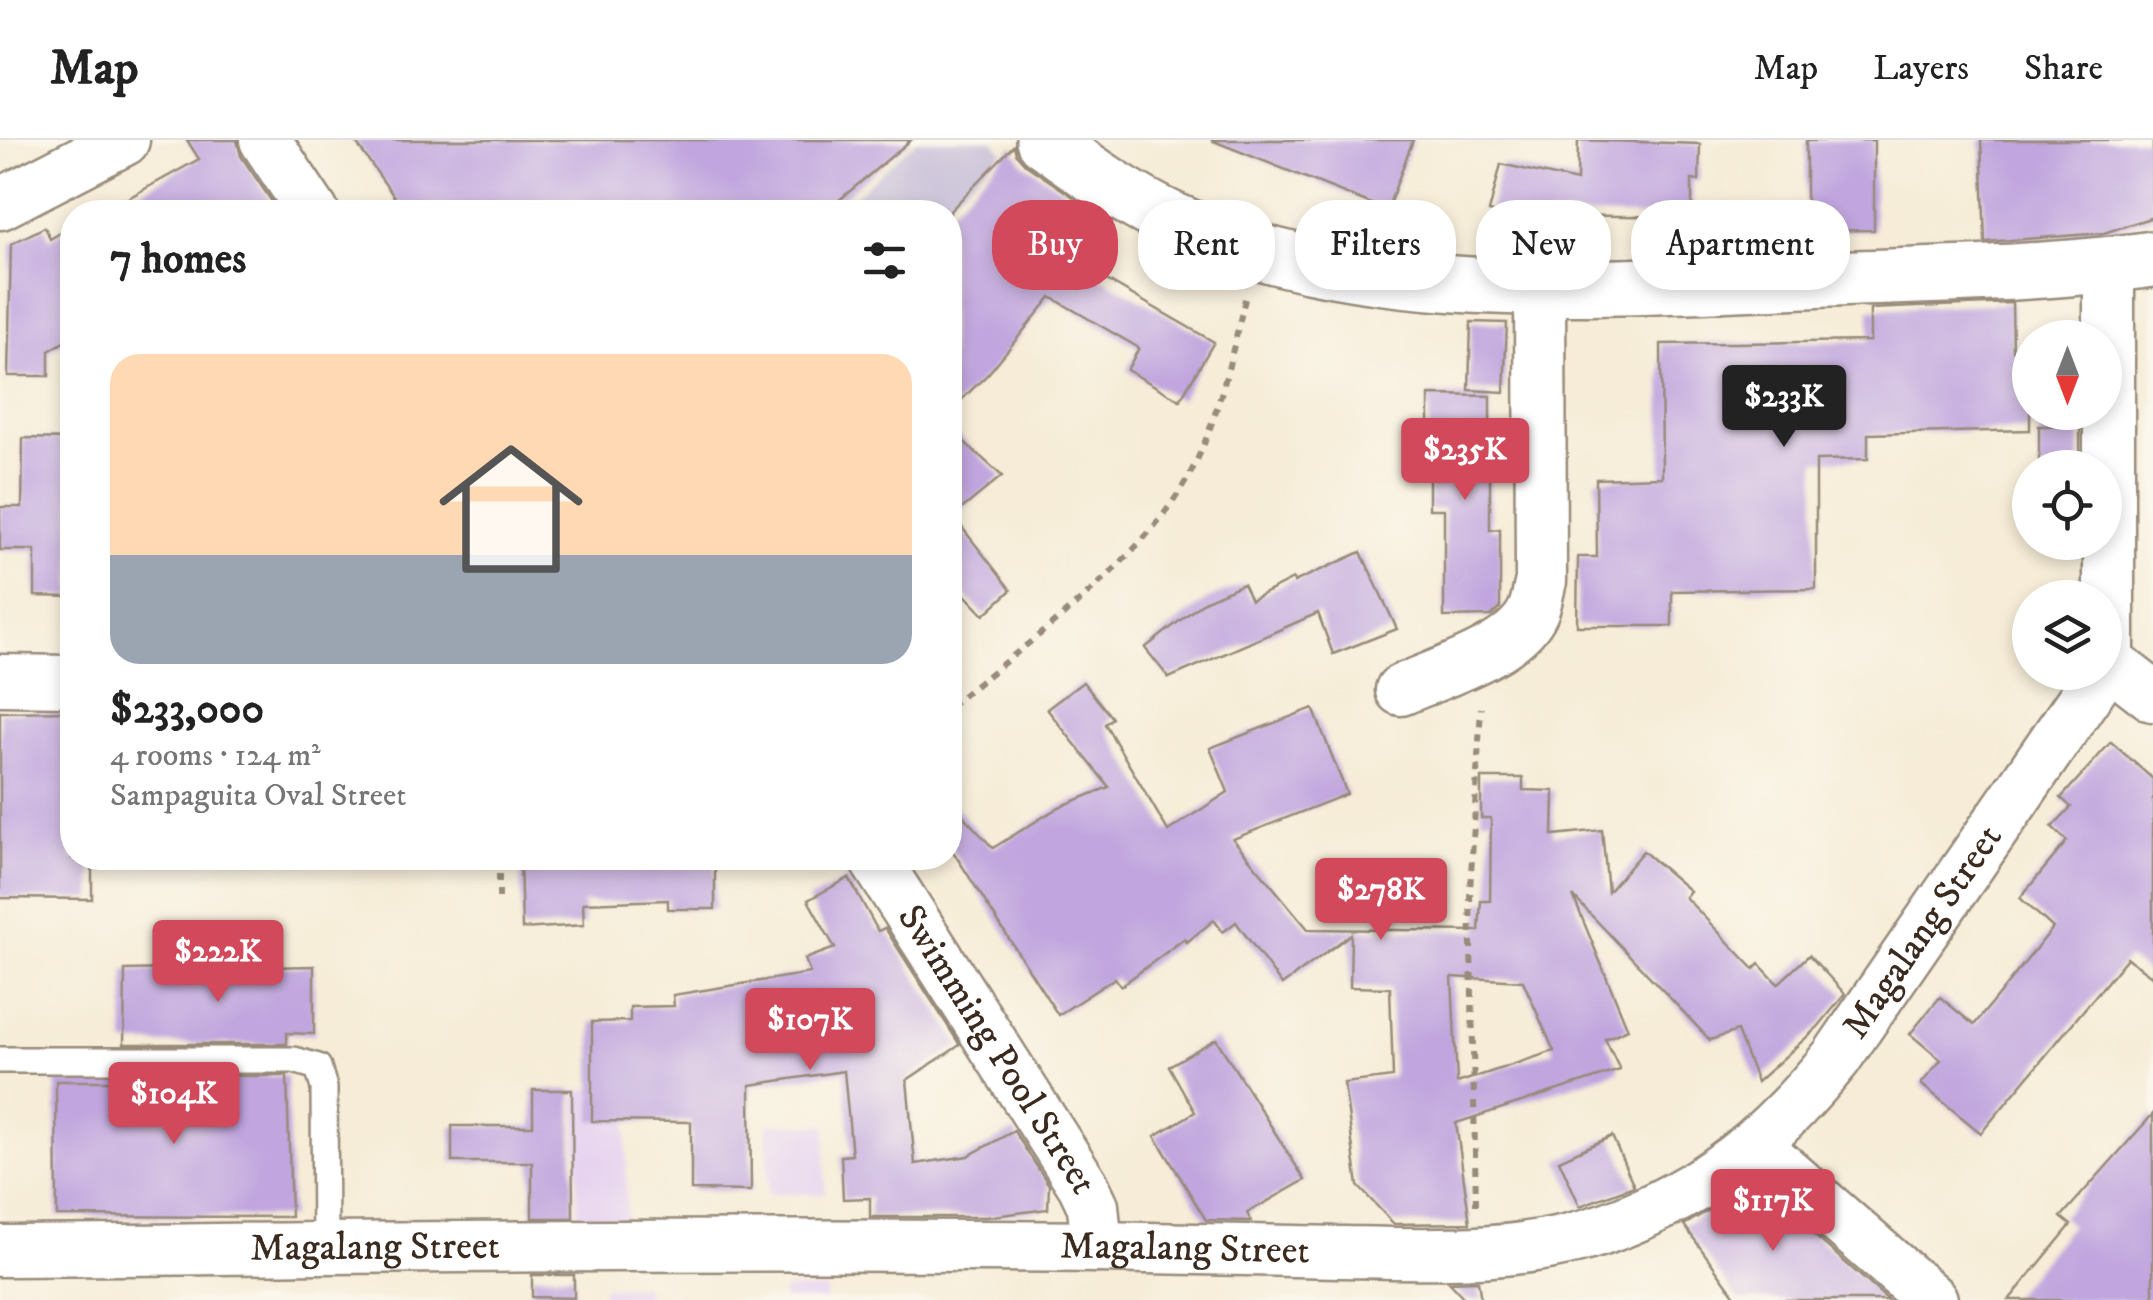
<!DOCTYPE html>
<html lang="en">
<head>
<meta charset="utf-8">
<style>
  body { margin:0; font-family:"IM FELL DW Pica",serif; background:#f6f6f6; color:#222; height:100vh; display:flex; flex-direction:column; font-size:38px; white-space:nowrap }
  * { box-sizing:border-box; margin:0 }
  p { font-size:32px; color:#767676 }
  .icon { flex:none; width:55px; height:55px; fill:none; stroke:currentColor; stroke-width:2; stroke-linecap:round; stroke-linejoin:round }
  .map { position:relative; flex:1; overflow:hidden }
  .details { position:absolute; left:60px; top:60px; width:902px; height:670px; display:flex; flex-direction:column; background:#fff; border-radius:40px; box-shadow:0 5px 15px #0003 }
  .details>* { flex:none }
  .banner { position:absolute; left:992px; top:60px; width:950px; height:90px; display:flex; gap:20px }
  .needle { width:65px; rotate:180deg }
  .tools { position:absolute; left:2012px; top:180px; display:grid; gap:20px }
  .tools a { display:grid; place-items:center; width:110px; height:110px; border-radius:50%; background:#fff; box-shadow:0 5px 15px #0003; font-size:50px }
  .price { position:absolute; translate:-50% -85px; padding:0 22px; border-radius:10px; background:#d1495b; color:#fff; font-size:32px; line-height:65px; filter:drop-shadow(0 2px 5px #0008) }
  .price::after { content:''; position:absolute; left:50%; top:60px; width:30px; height:22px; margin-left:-15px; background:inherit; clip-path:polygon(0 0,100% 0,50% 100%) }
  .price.selected { background:#222; color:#fff }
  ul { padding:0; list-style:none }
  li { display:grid; align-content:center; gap:20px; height:530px; padding:0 50px }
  li span { display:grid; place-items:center; height:310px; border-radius:30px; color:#555 }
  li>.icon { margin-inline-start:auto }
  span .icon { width:180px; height:180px; fill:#fffc; stroke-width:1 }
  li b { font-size:42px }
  h2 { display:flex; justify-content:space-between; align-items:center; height:120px; padding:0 50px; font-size:42px }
  .tag { padding:0 35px; border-radius:40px; background:#fff; box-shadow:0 5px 15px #0003; font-size:35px; line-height:90px }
  .tag.selected { background:#d1495b; color:#fff }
  header { display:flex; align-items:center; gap:60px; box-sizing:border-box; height:140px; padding:0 50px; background:#fff; border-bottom:2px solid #e0e0e0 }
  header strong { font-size:48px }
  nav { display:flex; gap:55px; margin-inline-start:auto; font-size:35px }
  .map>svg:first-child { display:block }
  .built { fill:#e6d2f0 }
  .industrial { fill:#c8bfd8 }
  .building { fill:#c0a5de; fill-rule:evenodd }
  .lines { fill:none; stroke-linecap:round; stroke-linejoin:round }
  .lane-casing { stroke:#988b7a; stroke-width:30 }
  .street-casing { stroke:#988b7a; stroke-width:55 }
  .secondary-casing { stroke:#988b7a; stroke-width:60 }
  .path { stroke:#988b7a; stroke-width:6; stroke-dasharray:8 8; stroke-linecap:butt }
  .lane { stroke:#fff; stroke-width:25 }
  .street { stroke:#fff; stroke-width:50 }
  .secondary { stroke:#fff; stroke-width:55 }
  .labels { text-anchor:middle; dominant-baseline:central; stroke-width:9; stroke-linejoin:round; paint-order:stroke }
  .street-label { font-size:38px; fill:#3b2a1e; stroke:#fbf7ec }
</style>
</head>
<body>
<header>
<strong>Map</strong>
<nav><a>Map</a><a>Layers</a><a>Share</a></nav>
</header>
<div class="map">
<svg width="2153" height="1160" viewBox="0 0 2153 1160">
  <rect width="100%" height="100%" fill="#fbf7ec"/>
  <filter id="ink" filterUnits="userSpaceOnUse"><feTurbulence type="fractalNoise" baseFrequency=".01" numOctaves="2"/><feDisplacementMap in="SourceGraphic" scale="20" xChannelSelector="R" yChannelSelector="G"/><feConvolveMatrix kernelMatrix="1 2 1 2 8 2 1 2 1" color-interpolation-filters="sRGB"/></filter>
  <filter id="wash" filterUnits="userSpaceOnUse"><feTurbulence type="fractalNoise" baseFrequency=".0048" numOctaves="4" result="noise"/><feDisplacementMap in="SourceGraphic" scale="40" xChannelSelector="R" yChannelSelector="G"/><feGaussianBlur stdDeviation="2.25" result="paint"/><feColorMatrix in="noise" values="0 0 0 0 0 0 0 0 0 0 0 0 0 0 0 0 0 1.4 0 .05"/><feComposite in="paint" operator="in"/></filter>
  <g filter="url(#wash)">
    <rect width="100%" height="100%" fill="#f6ecd7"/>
    <g class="built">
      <polygon points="576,950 627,952 626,1089 578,1089"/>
      <polygon points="768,984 826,985 825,1054 768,1054"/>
      <polygon points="646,1146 646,1160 603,1160 602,1147"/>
      <rect x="783" y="1149" width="43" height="11"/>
    </g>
    <polygon class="industrial" points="917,0 992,0 1003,12 936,72 836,72"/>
    <g id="blocks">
      <g class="building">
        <polygon points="187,0 237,0 241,16 279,72 103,72 199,19"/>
        <polygon points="354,0 911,0 825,72 405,72"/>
        <polygon points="1211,0 1413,0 1387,70"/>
        <polygon points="1578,0 1700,4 1699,41 1692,40 1692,77 1549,75 1546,85 1489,72 1501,24 1577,41"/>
        <polygon points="1874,0 1874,90 1806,91 1806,1"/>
        <polygon points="1981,0 2153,0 2153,77 2104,93 1985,102"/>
        <polygon points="1014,5 1016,14 1026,25 1112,83 1077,123 1214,202 1180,260 1127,230 1139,208 1051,157 988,234 950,271 950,71"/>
        <polygon points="72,86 72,197 49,211 49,236 8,236 11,104 45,87 50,99"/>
        <polygon points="2012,163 2013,211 2030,211 2030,290 1868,294 1868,319 1816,320 1816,449 1672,451 1672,486 1577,486 1578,417 1597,417 1596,339 1662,337 1661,204 1870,201 1870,169"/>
        <polygon points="1471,182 1507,183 1504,252 1469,250"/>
        <polygon points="1429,255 1490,256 1490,390 1500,389 1500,468 1491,476 1444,477 1444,369 1429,369"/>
        <rect x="2039" y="286" width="41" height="42"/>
        <polygon points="950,289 1002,336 953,376 1011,450 984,475 950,439"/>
        <polygon points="23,298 72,299 72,457 35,456 35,410 0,410 0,367 22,367"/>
        <polygon points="1361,412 1397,489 1333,514 1318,473 1169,538 1145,508 1206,460 1243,444 1251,460 1293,439 1294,442"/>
        <path d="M1083 542 1112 578 1105 584 1168 691 1228 652 1210 608 1313 568 1347 654 1233 699 1308 789 1479 791 1481 761H1490L1491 678H1481V638H1523V650L1554 651 1553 695 1602 690 1608 752 1643 711 1690 751 1685 757 1754 829 1759 824 1778 844 1809 815 1845 854 1818 887 1757 942 1737 891 1710 900 1573 756 1628 889 1605 899 1620 930 1456 983 1470 1083 1394 1084 1358 1046 1344 943 1393 937 1390 848 1350 847 1351 794 1282 845 1236 782 1223 792 1214 780 1187 802 1184 799 1121 846 1115 838 1058 875 950 707V662L993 708 1059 667 1109 647 1047 569ZM1452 837 1523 841 1554 911 1457 943Z"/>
        <polygon points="72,571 72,718 92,718 92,759 0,758 0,572"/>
        <polygon points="2111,602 2153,639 2153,837 2127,818 1981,993 1921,944 1941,920 1910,894 1940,857 1974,885 2053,788 2020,758 2067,701 2052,687 2071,667 2061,658"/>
        <polygon points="520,718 715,720 715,769 668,769 668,760 583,763 584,785 522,789"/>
        <polygon points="849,738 878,791 885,788 960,905 907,940 915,1024 968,1016 1014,991 1049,1045 1048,1069 986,1077 870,1077 870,1058 843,1059 841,1016 852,1015 844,931 750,945 751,1051 691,1050 691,982 592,981 592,882 630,881 630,867 674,866 673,855 810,833 805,819 835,808 808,760"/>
        <polygon points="314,826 314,894 287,893 287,904 124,904 125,830"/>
        <polygon points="1216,899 1305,1040 1247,1073 1251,1081 1206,1080 1155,996 1195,972 1169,926"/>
        <polygon points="124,936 287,936 291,1077 57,1076 56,941 124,941"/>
        <polygon points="533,950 572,950 573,1078 532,1078 532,1022 452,1022 452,986 533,986"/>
        <polygon points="2153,974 2153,1160 2009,1160 2071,1085 2061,1077"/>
        <polygon points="1612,996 1634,1046 1580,1066 1559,1020"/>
        <polygon points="1758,1046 1888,1160 1738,1160 1684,1085 1731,1057 1734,1063"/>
        <polygon points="532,1135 574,1135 574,1158 532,1157"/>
        <polygon points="1478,1141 1481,1160 1466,1160 1449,1142"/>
      </g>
    </g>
  </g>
  <g filter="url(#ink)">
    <use href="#blocks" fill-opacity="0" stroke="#988b7a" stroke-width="2.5"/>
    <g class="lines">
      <defs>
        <polyline id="lane" points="0,920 294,920 318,927 324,948 325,1108"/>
        <g id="street">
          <polyline points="265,0 313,72"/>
          <polyline points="0,64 124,0"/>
          <polyline points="2109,125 2109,522"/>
          <polyline points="2109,522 2153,556"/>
          <polyline points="0,540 72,541"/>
          <path d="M1401 550C1439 533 1515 511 1533 471 1537 462 1538 451 1541 441L1540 146"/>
          <path id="s1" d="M874 718 1083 1045 1093 1066 1097 1107"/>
          <polyline points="1756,1006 1932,1160"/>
          <path id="s2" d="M0 1111C366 1108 732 1103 1098 1107 1180 1108 1263 1111 1346 1112 1433 1114 1527 1118 1610 1087 1709 1050 1771 998 1836 918L2102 532"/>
        </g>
        <path id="secondary" d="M1044 0C1084 29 1128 60 1172 80 1363 167 1602 148 1806 140 1922 135 2038 135 2153 119"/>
      </defs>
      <use href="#lane" class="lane-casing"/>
      <use href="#street" class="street-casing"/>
      <use href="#secondary" class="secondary-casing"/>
      <g class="path">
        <path d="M950 566C1028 502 1142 423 1190 334 1218 281 1231 217 1245 159"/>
        <polyline points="499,718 499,760"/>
        <polyline points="1476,1065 1470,751 1481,568"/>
      </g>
      <use href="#lane" class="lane"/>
      <use href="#street" class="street"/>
      <use href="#secondary" class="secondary"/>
    </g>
  </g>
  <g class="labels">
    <g class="street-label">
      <text stroke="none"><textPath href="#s2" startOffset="2052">Magalang Street</textPath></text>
      <text stroke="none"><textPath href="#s1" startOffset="228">Swimming Pool Street</textPath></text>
      <text stroke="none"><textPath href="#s2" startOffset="375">Magalang Street</textPath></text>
      <text stroke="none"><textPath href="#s2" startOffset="1185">Magalang Street</textPath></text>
    </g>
  </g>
</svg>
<div class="tools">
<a><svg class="needle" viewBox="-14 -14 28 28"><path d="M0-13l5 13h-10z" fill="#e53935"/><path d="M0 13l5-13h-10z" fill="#767676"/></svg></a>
<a><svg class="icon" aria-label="locate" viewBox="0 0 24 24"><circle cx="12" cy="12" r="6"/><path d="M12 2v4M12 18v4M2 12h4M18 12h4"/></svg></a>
<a><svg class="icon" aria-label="layers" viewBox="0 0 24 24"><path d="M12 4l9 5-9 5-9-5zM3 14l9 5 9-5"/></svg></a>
</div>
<b class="price selected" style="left:1784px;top:310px">$233K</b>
<b class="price" style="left:1465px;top:363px">$235K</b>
<b class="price" style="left:1381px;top:803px">$278K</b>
<b class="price" style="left:218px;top:865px">$222K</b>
<b class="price" style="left:810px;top:933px">$107K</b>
<b class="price" style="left:174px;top:1007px">$104K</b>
<b class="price" style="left:1773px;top:1114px">$117K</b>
<div class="banner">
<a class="tag selected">Buy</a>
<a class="tag">Rent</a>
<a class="tag">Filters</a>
<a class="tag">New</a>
<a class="tag">Apartment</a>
</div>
<section class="details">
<h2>7 homes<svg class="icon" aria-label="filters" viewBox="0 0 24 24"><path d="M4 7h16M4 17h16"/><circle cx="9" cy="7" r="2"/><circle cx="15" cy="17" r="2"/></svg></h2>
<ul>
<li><span style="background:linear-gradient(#ffd9b3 65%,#9aa5b1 0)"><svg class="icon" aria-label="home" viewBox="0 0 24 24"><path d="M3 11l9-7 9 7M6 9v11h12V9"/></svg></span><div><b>$233,000</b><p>4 rooms · 124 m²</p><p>Sampaguita Oval Street</p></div></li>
</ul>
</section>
</div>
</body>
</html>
